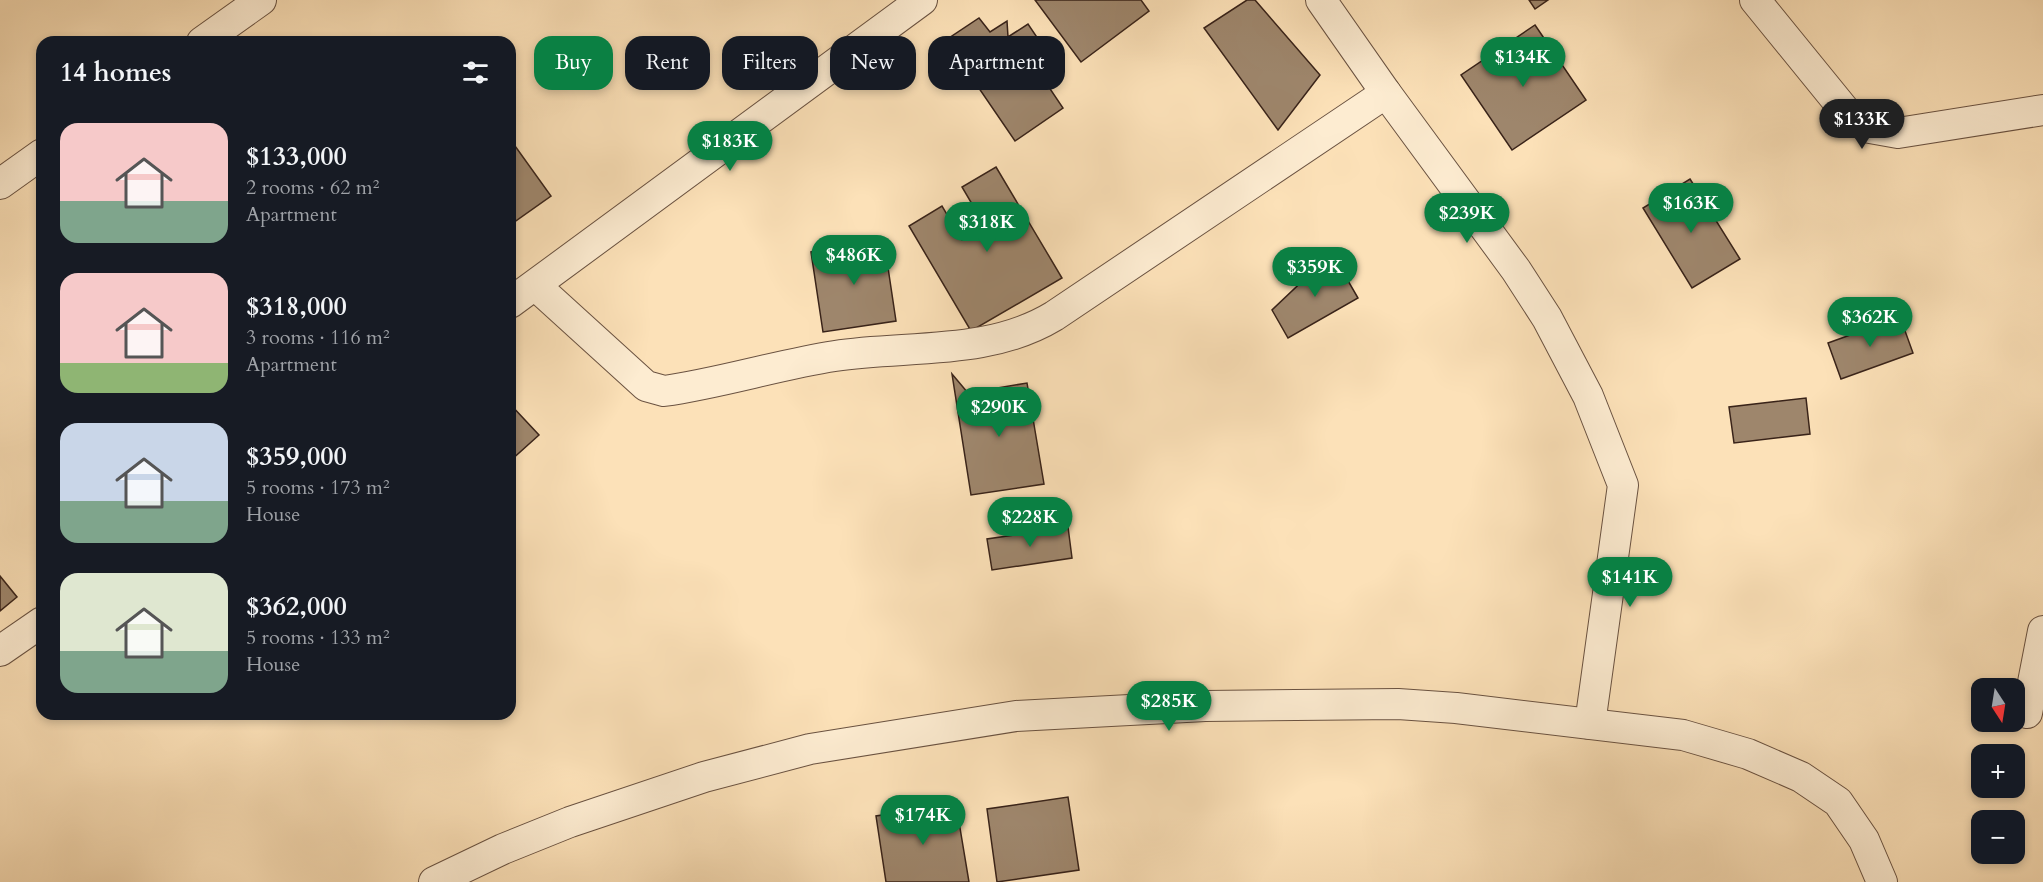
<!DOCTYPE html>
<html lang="en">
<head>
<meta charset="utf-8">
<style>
  body { margin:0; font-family:Cardo,serif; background:#20242c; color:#f1f3f6; height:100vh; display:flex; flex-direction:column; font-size:22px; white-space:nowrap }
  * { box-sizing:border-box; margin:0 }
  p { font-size:20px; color:#9ea1a6 }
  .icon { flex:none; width:33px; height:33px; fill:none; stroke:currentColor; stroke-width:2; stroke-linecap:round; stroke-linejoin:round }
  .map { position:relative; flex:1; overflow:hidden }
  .sheet { position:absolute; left:36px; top:36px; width:480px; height:684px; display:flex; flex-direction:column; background:#171b24; border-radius:18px; box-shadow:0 3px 9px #0003 }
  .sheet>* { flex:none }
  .top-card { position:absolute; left:534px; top:36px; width:570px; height:54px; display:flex; gap:12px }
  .needle { width:39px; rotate:168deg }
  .fabs { position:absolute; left:1971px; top:678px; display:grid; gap:12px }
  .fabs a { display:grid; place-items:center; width:54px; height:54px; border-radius:12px; background:#171b24; box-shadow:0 3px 9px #0003; font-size:30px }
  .price { position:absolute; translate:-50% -51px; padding:0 14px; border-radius:21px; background:#0b8043; color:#fff; font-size:20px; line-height:39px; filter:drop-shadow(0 2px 3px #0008) }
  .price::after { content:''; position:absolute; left:50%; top:36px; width:18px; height:14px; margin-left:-9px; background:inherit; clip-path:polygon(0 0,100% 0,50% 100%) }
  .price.current { background:#222; color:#fff }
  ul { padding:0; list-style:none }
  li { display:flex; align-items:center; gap:18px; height:150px; padding:0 24px }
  li span { display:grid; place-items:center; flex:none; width:168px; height:120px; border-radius:18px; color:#555 }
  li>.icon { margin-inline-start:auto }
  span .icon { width:72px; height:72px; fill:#fffc; stroke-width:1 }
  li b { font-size:26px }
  h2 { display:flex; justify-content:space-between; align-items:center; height:72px; padding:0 24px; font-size:26px }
  .pill { padding:0 21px; border-radius:18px; background:#171b24; box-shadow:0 3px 9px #0003; font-size:21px; line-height:54px }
  .pill.current { background:#0b8043; color:#fff }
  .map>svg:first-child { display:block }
  .building { fill:#9e866c; stroke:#392319; stroke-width:1.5 }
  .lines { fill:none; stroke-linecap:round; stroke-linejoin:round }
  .minor-casing { stroke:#6a5241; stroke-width:32 }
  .minor { stroke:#fdecd1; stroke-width:30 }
</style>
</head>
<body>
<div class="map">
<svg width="2043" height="882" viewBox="0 0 2043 882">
  <rect width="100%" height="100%" fill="#fce1b8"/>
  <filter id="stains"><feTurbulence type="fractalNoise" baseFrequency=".00333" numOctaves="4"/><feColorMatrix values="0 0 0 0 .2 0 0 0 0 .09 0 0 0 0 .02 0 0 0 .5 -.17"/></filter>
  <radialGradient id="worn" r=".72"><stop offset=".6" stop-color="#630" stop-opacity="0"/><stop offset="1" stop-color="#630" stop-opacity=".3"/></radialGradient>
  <g class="building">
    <polygon points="1035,0 1141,0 1149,11 1081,62"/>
    <polygon points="1247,0 1255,0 1320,75 1278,130 1204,28"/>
    <polygon points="1529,0 1548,0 1535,9"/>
    <polygon points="979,18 990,32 1007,21 1008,37 1028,24 1053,61 1038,71 1063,108 1015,141 946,40"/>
    <polygon points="1535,25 1586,100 1512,150 1461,75"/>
    <polygon points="510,139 551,196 510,225"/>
    <polygon points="996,167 1062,278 971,331 909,226 942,206 962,240 985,226 962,187"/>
    <polygon points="1690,179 1740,259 1692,288 1643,208"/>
    <polygon points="884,241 896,321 823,332 811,252"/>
    <polygon points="1332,253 1358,298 1288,338 1272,310"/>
    <polygon points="1900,317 1913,353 1841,379 1828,343"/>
    <polygon points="952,374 968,393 1027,383 1044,484 971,495"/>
    <polygon points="1806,398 1810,434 1734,443 1729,407"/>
    <polygon points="510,404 539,435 510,461"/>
    <polygon points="1068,527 1072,558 992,570 987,539"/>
    <polygon points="0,576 17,597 0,611"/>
    <polygon points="1068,797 1079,870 997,882 987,809"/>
    <polygon points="956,804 969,882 886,882 876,816"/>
  </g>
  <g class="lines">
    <defs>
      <g id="minor">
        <polyline points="1321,0 1386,93 1516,270 1547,318 1588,396 1623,485 1590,724"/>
        <polyline points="1755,0 1851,118 1870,128 1898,133 2043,110"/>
        <polyline points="202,42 261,0"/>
        <polyline points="0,184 42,154"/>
        <path d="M536 286 646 386 664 391C721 383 777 365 835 356 908 345 988 356 1054 316L1386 93"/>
        <polyline points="510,303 922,0"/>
        <polyline points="0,651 42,622"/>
        <polyline points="2027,713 2043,631"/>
        <polyline points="434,882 503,849 570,822 704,777 810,749 1016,716 1205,706 1398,704 1456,708 1683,735 1748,754 1801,777 1838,802 1864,840 1882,882"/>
      </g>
    </defs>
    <use href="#minor" class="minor-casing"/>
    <use href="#minor" class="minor"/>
  </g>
  <rect width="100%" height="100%" filter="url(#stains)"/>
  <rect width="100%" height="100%" fill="url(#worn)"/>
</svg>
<div class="fabs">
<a><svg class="needle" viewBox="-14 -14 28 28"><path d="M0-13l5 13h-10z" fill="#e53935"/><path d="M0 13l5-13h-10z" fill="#9ea1a6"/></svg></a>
<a>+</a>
<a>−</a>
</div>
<b class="price" style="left:1523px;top:88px">$134K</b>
<b class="price current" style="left:1862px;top:150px">$133K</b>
<b class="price" style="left:730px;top:172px">$183K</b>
<b class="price" style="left:1691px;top:234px">$163K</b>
<b class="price" style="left:1467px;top:244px">$239K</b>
<b class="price" style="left:987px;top:253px">$318K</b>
<b class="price" style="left:854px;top:286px">$486K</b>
<b class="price" style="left:1315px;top:298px">$359K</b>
<b class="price" style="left:1870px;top:348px">$362K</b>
<b class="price" style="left:999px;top:438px">$290K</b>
<b class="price" style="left:1030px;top:548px">$228K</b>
<b class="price" style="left:1630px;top:608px">$141K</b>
<b class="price" style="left:1169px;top:732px">$285K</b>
<b class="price" style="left:923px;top:846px">$174K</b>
<div class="top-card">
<a class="pill current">Buy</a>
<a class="pill">Rent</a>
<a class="pill">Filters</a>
<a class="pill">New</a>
<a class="pill">Apartment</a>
</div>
<section class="sheet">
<h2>14 homes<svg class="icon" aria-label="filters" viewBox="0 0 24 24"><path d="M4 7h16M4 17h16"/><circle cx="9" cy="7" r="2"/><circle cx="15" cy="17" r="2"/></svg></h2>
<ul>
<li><span style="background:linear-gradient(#f6c9c9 65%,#7fa58c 0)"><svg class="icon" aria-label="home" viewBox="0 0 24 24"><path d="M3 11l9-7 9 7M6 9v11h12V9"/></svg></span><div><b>$133,000</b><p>2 rooms · 62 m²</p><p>Apartment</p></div></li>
<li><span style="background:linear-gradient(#f6c9c9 75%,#8fb573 0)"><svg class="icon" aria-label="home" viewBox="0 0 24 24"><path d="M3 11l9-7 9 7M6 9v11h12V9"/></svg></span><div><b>$318,000</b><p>3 rooms · 116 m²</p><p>Apartment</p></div></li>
<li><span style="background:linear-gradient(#c9d6e8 65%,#7fa58c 0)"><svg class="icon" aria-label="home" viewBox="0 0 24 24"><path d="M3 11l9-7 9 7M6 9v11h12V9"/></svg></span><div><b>$359,000</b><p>5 rooms · 173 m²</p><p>House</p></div></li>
<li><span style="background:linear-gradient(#dfe7d0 65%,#7fa58c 0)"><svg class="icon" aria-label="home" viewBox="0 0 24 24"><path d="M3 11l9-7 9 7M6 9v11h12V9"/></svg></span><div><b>$362,000</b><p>5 rooms · 133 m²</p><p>House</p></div></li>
</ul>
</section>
</div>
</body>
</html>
